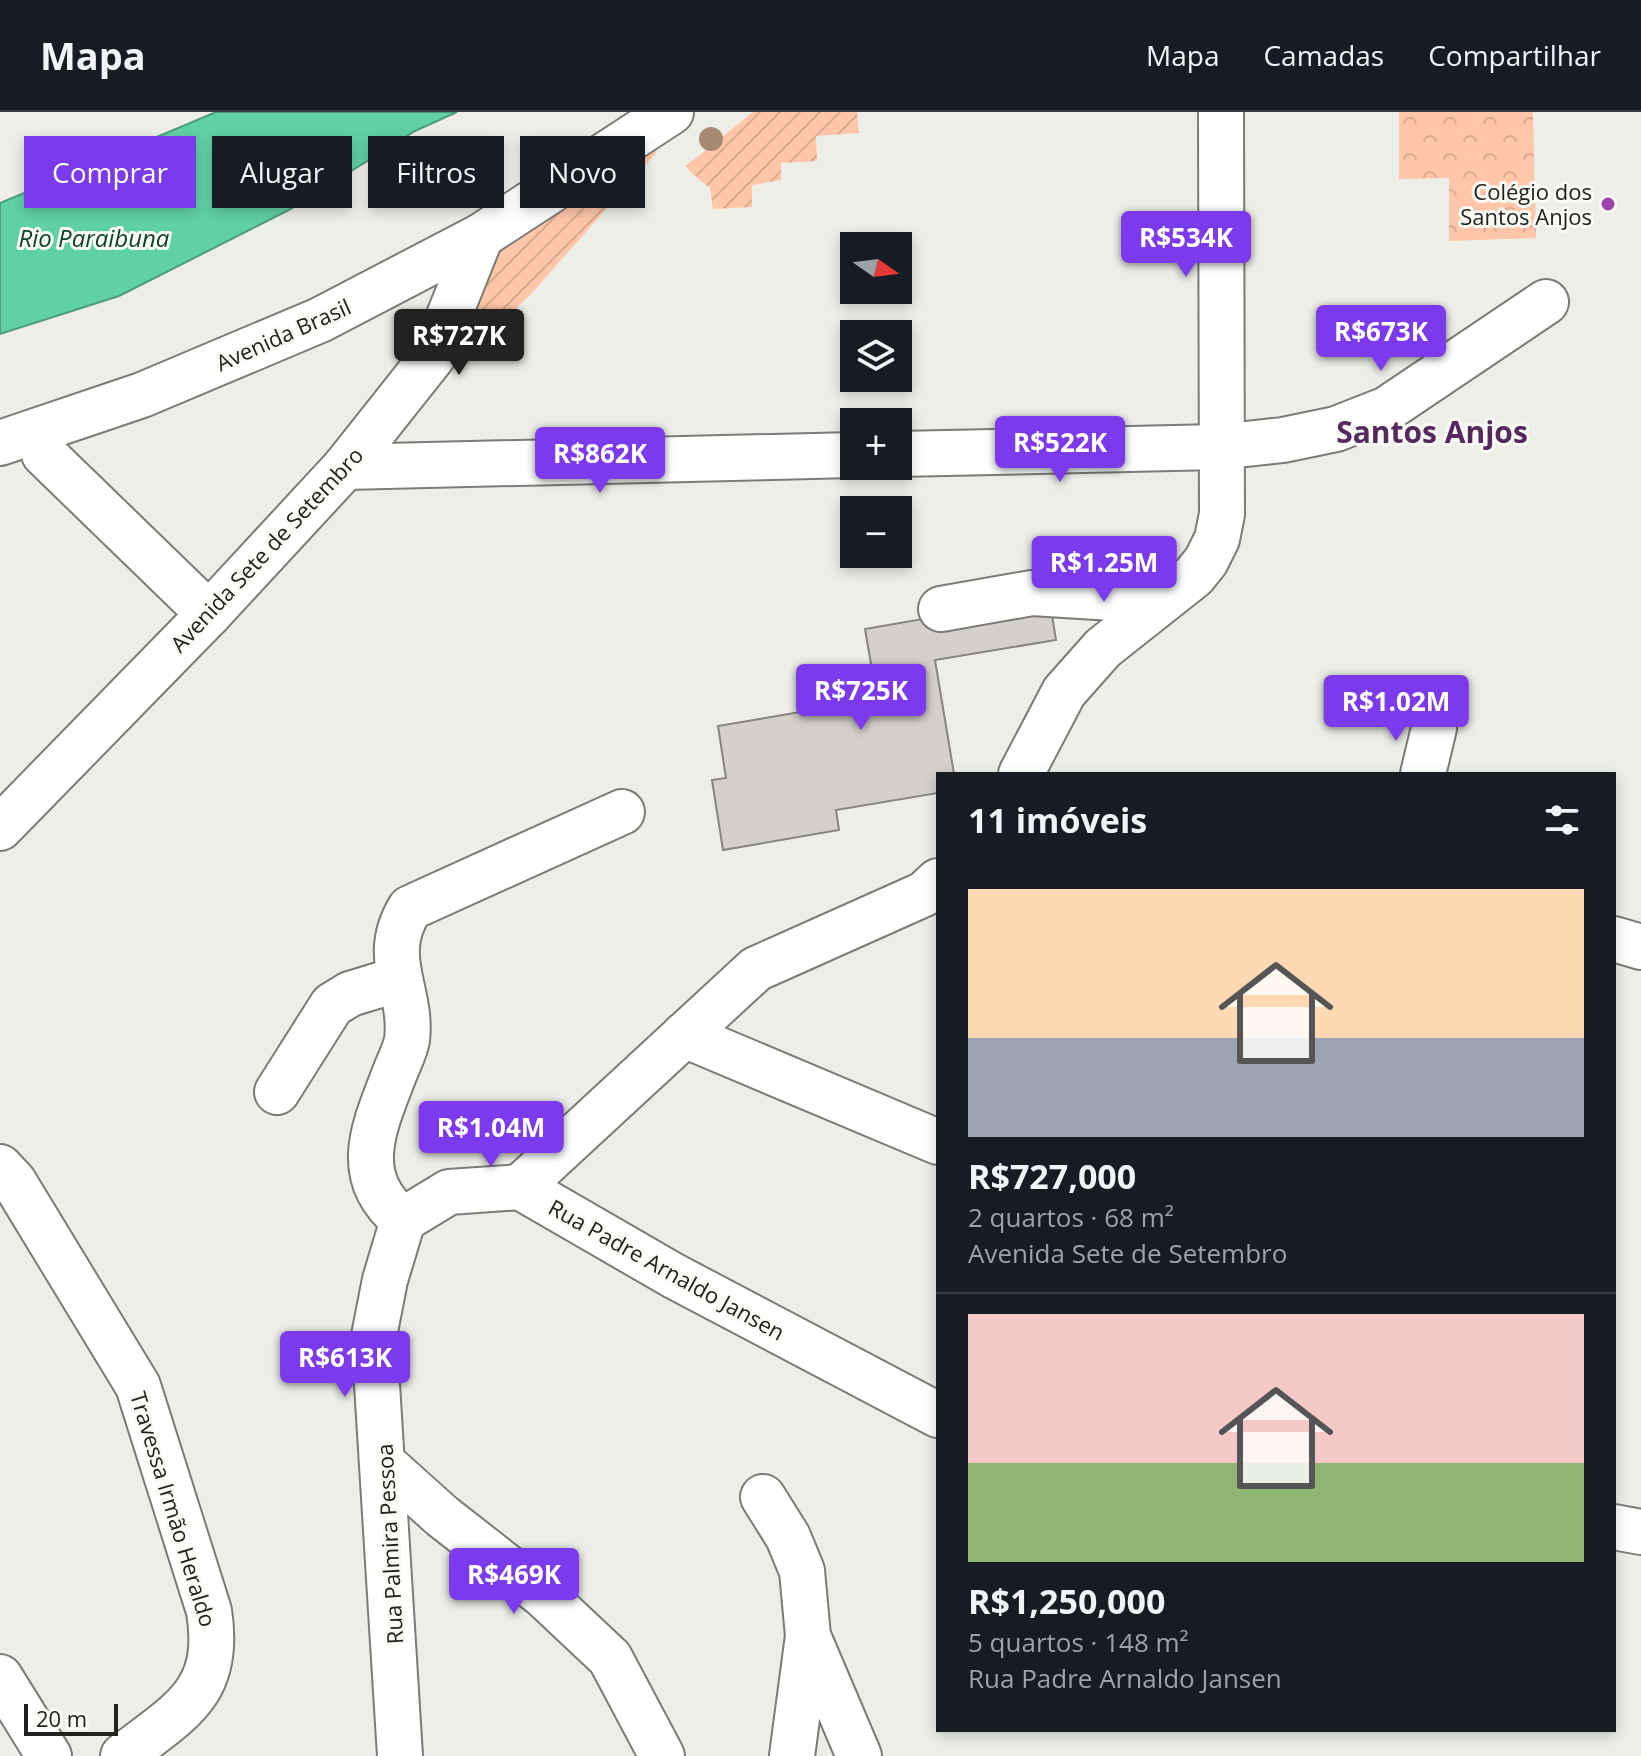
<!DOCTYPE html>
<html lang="pt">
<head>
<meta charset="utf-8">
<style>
  body { margin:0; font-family:"Open Sans",sans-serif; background:#242831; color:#f1f3f6; height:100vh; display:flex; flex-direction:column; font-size:30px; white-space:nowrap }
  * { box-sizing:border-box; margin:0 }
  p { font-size:26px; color:#9ea1a6 }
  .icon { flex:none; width:44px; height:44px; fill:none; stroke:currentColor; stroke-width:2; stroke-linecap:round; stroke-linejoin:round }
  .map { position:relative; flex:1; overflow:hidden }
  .side { position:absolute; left:936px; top:660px; width:680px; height:960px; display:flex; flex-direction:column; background:#171b24; border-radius:0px; box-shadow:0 4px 12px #0003 }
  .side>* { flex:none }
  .guide { position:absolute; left:24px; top:24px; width:760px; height:72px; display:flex; gap:16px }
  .needle { width:52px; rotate:104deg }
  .fabs { position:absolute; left:840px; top:120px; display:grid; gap:16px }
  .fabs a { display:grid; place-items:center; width:72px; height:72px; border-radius:0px; background:#171b24; box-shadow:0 4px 12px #0003; font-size:40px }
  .scale { position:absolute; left:24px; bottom:20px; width:94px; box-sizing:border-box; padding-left:8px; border:4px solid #21211f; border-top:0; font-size:22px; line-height:28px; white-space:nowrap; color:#21211f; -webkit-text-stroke:6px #fbfbf5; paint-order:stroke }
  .price { position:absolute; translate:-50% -68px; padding:0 18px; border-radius:8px; background:#7c3aed; color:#fff; font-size:26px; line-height:52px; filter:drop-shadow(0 2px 4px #0008) }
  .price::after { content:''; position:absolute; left:50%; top:48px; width:24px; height:18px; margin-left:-12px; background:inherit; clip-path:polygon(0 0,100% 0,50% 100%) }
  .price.on { background:#222; color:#fff }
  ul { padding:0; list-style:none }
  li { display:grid; align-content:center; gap:16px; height:424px; padding:0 32px }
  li+li { border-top:2px solid #363941 }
  li span { display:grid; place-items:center; height:248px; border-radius:0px; color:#555 }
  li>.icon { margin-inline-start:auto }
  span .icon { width:144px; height:144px; fill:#fffc; stroke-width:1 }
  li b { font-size:34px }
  h2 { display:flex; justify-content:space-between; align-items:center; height:96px; padding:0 32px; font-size:34px }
  .pill { padding:0 28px; border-radius:0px; background:#171b24; box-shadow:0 4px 12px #0003; font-size:28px; line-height:72px }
  .pill.on { background:#7c3aed; color:#fff }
  header { display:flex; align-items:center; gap:48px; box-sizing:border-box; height:112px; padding:0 40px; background:#171b24; border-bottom:2px solid #363941 }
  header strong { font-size:38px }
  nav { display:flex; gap:44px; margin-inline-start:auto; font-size:28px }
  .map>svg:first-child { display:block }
  .park { fill:url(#park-crowns) }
  .garden { fill:url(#garden-furrows) }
  .water { fill:#60d0a5; stroke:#4d9c7d; stroke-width:2 }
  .building { fill:#d4d1cc; stroke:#888580; stroke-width:2 }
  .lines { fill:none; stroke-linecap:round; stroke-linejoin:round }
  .minor-casing { stroke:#7c7c76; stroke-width:48 }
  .highway-casing { stroke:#7c7c76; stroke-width:48 }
  .minor { stroke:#fff; stroke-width:44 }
  .highway { stroke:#fff; stroke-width:44 }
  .tree { fill:#a88974 }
  .poi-dot { fill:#9d43ae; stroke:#fbfbf5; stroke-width:3 }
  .labels { text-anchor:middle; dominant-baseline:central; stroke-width:6; stroke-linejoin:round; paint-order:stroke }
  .poi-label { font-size:22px; fill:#21211f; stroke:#fbfbf5; text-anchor:end }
  .street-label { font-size:22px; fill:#21211f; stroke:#fbfbf5 }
  .water-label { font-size:24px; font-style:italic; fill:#114231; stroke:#fbfbf5 }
  .district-label { font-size:30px; font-weight:bold; fill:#54295d; stroke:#fbfbf5 }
</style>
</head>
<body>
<header>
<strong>Mapa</strong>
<nav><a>Mapa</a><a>Camadas</a><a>Compartilhar</a></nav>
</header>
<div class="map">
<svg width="1641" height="1644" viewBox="0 0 1641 1644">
  <defs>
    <pattern id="park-crowns" width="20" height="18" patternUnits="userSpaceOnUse" patternTransform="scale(2)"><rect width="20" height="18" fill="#ffc6a9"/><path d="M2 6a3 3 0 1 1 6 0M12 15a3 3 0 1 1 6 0" fill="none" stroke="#daaa91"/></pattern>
    <pattern id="garden-furrows" width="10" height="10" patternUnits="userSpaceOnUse" patternTransform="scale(2)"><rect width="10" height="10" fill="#ffc6a9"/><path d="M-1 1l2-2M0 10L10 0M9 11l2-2" fill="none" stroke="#daaa91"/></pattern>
  </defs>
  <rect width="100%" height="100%" fill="#eeeee8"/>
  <polygon class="park" points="1399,0 1533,0 1536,126 1449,129 1449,66 1399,67"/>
  <g class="garden">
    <polygon points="753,0 857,0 859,21 816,24 817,49 781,51 781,68 752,73 752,95 713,97 710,76 690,60 686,54"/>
    <polygon points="654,28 656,41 530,183 485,225 475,180 495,127"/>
  </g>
  <polygon class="water" points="216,0 457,0 415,19 291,97 119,184 0,222 0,91"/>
  <polygon class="building" points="1049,485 1056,528 935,548 954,662 938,662 938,681 836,698 839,718 723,738 712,668 726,666 718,614 877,587 865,517"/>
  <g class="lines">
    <defs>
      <g id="minor">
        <polyline points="44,342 209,502"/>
        <polyline points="898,342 1219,335 1283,328 1336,317 1387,297 1546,190"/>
        <polyline points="345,355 854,343"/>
        <polyline points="941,497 1032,481 1162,489"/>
        <polyline points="1021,662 1064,580 1103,536 1194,464 1206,449 1217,427 1222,402 1221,0"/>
        <polyline points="1423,662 1434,616"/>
        <polyline points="0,716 209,502 345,355 433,244 481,124"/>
        <polyline points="938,769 924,782 756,857 520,1075 674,1164 938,1303"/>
        <polyline points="1614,827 1641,835"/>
        <polyline points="684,923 938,1030"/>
        <polyline points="277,980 332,893 350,882 399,867"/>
        <path d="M0 1055 14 1070 138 1274 209 1499C222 1581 181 1599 123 1644"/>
        <path d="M403 1108C351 1065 373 1017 394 963 398 952 405 939 407 928 413 878 379 846 410 796L622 700"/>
        <polyline points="384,1352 442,1404 543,1483 610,1546 662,1644"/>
        <polyline points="763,1385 788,1425 802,1459 808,1524 859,1644"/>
        <polyline points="1614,1415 1641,1420"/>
        <polyline points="0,1565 49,1644"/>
        <polyline points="400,1644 374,1224 385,1168 403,1108 449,1080 520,1075"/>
        <polyline points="792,1644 808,1524"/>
      </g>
      <polyline id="highway" points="0,331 142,283 320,208 481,124 671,0"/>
    </defs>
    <use href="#minor" class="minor-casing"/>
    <use href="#highway" class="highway-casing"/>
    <use href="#minor" class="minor"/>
    <use href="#highway" class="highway"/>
  </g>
  <circle class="tree" cx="711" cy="27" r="12"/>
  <circle class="poi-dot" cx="1608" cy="92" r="8"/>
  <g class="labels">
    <g class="poi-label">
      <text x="1592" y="79">Colégio dos<tspan x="1592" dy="25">Santos Anjos</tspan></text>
    </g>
    <g class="street-label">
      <text transform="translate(283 222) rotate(-24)">Avenida Brasil</text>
      <text transform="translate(266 437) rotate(-47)">Avenida Sete de Setembro</text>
      <text transform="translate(667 1157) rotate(29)">Rua Padre Arnaldo Jansen</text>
      <text transform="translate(174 1397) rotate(73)">Travessa Irmão Heraldo</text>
      <text transform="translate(389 1432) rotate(-93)">Rua Palmira Pessoa</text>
    </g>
    <g class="water-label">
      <text x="94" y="125">Rio Paraibuna</text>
    </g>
    <g class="district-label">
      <text x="1432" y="319">Santos Anjos</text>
    </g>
  </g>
</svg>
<div class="fabs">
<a><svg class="needle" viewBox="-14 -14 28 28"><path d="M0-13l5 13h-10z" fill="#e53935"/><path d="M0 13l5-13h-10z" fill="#9ea1a6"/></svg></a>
<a><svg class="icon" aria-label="layers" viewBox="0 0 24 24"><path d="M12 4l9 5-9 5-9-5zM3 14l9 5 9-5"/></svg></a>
<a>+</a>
<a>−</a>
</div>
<div class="scale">20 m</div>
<b class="price" style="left:1186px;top:167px">R$534K</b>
<b class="price" style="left:1381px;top:261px">R$673K</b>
<b class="price on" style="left:459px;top:265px">R$727K</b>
<b class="price" style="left:1060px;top:372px">R$522K</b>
<b class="price" style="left:600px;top:383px">R$862K</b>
<b class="price" style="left:1104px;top:492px">R$1.25M</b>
<b class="price" style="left:861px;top:620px">R$725K</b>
<b class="price" style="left:1396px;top:631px">R$1.02M</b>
<b class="price" style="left:491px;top:1057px">R$1.04M</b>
<b class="price" style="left:345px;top:1287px">R$613K</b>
<b class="price" style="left:514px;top:1504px">R$469K</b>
<div class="guide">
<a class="pill on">Comprar</a>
<a class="pill">Alugar</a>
<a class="pill">Filtros</a>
<a class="pill">Novo</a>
</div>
<section class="side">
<h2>11 imóveis<svg class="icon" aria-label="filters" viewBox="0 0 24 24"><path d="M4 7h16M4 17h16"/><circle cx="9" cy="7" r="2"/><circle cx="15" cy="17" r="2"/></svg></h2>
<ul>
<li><span style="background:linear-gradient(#ffd9b3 60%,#9aa5b1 0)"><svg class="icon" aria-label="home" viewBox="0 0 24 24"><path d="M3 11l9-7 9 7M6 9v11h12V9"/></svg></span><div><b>R$727,000</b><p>2 quartos · 68 m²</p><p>Avenida Sete de Setembro</p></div></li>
<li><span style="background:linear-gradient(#f6c9c9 60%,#8fb573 0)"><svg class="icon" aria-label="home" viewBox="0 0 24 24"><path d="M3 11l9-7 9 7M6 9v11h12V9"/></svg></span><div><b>R$1,250,000</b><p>5 quartos · 148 m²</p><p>Rua Padre Arnaldo Jansen</p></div></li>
</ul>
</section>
</div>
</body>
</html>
